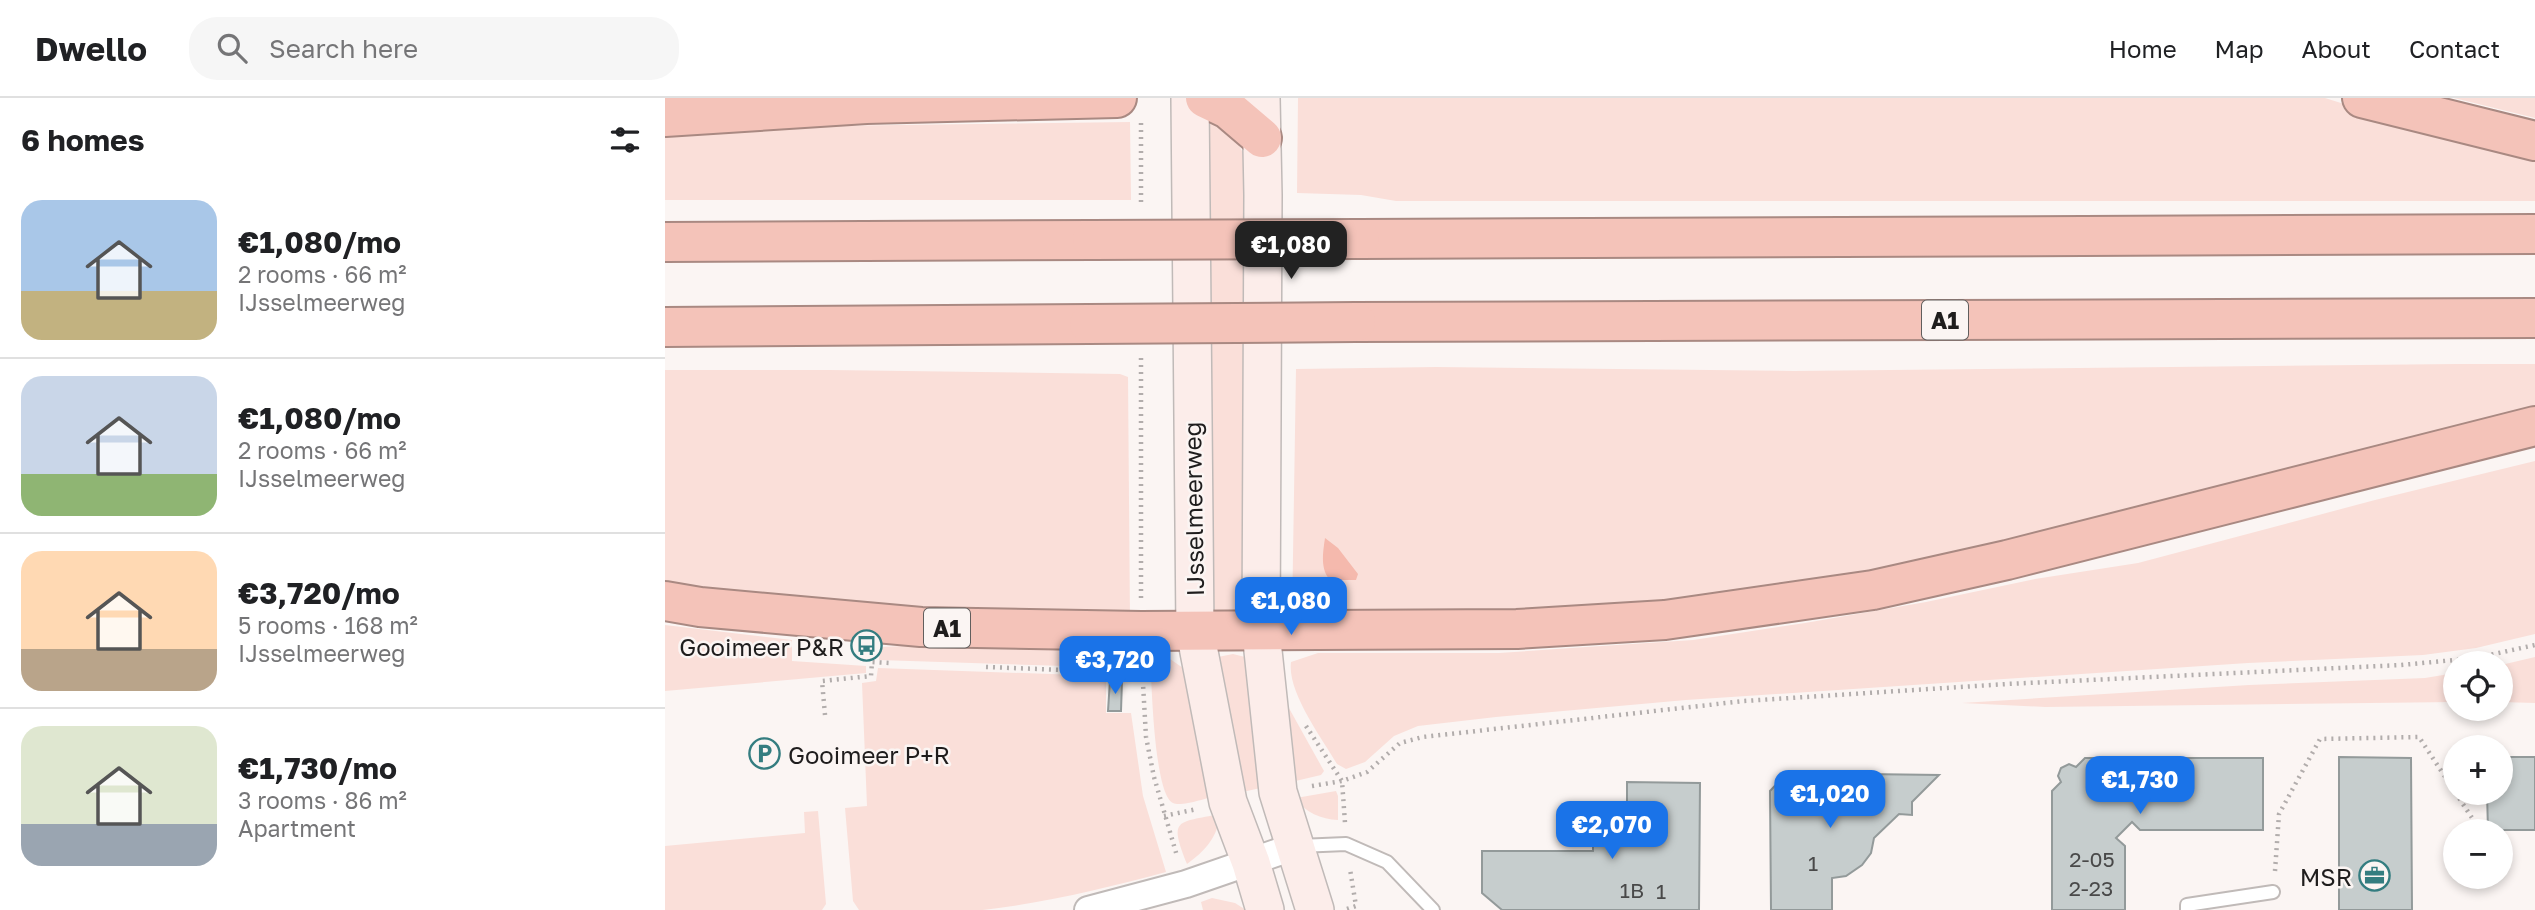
<!DOCTYPE html>
<html lang="en">
<head>
<meta charset="utf-8">
<style>
  body { margin:0; font-family:"Golos Text",sans-serif; background:#f6f6f6; color:#202124; height:100vh; display:flex; flex-direction:column; font-size:26px; white-space:nowrap }
  * { box-sizing:border-box; margin:0 }
  p { font-size:23px; color:#757577 }
  .icon { flex:none; width:38px; height:38px; fill:none; stroke:currentColor; stroke-width:2; stroke-linecap:round; stroke-linejoin:round }
  .map { position:relative; flex:1; overflow:hidden }
  .sheet { display:flex; flex-direction:column; background:#fff; width:665px }
  .sheet>* { flex:none }
  .fabs { position:absolute; left:1778px; top:553px; display:grid; gap:14px }
  .fabs a { display:grid; place-items:center; width:70px; height:70px; border-radius:50%; background:#fff; box-shadow:0 4px 10px #0003; font-size:35px }
  .price { position:absolute; translate:-50% -60px; padding:0 16px; border-radius:14px; background:#1a73e8; color:#fff; font-size:23px; line-height:46px; filter:drop-shadow(0 2px 4px #0008) }
  .price::after { content:''; position:absolute; left:50%; top:42px; width:21px; height:16px; margin-left:-10px; background:inherit; clip-path:polygon(0 0,100% 0,50% 100%) }
  .price.selected { background:#222; color:#fff }
  ul { padding:0; list-style:none }
  li { display:flex; align-items:center; gap:21px; height:175px; padding:0 21px }
  li+li { border-top:2px solid #e0e0e0 }
  li span { display:grid; place-items:center; flex:none; width:196px; height:140px; border-radius:21px; color:#555 }
  li>.icon { margin-inline-start:auto }
  span .icon { width:84px; height:84px; fill:#fffc; stroke-width:1 }
  li b { font-size:30px }
  h2 { display:flex; justify-content:space-between; align-items:center; height:84px; padding:0 21px; font-size:30px }
  header { display:flex; align-items:center; gap:42px; box-sizing:border-box; height:98px; padding:0 35px; background:#fff; border-bottom:2px solid #e0e0e0 }
  header strong { font-size:33px }
  nav { display:flex; gap:38px; margin-inline-start:auto; font-size:24px }
  .search { width:490px; height:63px; background:#f6f6f6; display:flex; align-items:center; gap:18px; box-sizing:border-box; padding:0 24px; border-radius:28px; color:#757577; font-size:26px }
  main { display:flex; flex:1; min-height:0 }
  .map>svg:first-child { display:block }
  .green { fill:#fadfd9 }
  .water { fill:#f5b9ad }
  .building { fill:#c6cdcd; stroke:#939a9a; stroke-width:2 }
  .lines { fill:none; stroke-linecap:round; stroke-linejoin:round }
  .service-casing { stroke:#c0bab8; stroke-width:16 }
  .minor-casing { stroke:#c0bab8; stroke-width:30 }
  .secondary-casing { stroke:#c0bab8; stroke-width:40 }
  .motorway-casing { stroke:#a98982; stroke-width:42 }
  .path { stroke:#b2adac; stroke-width:4.5; stroke-dasharray:2 5; stroke-linecap:butt }
  .service { stroke:#fff; stroke-width:12 }
  .minor { stroke:#fff; stroke-width:26 }
  .secondary { stroke:#fcedea; stroke-width:37 }
  .motorway { stroke:#f4c3b9; stroke-width:38 }
  .motorway-bridge-casing { stroke:#a98982; stroke-width:42; stroke-linecap:butt }
  .motorway-bridge { stroke:#f4c3b9; stroke-width:38 }
  .labels { text-anchor:middle; dominant-baseline:central; stroke-width:5; stroke-linejoin:round; paint-order:stroke }
  .number-label { font-size:21px; fill:#494949 }
  .shield { fill:#fbf5f3; stroke:#615e5d; stroke-width:2 }
  .shield-label { font-size:23px; font-weight:bold; fill:#1f1d1d }
  .street-label { font-size:24px; fill:#1f1d1d; stroke:#fbf5f3 }
  .poi-label { font-size:24px; fill:#1f1d1d; stroke:#fbf5f3; text-anchor:end }
</style>
</head>
<body>
<header>
<strong>Dwello</strong>
<div class="search"><svg class="icon" aria-label="search" viewBox="0 0 24 24"><circle cx="10" cy="10" r="6"/><path d="M15 15l6 6"/></svg>Search here</div>
<nav><a>Home</a><a>Map</a><a>About</a><a>Contact</a></nav>
</header>
<main>
<section class="sheet">
<h2>6 homes<svg class="icon" aria-label="filters" viewBox="0 0 24 24"><path d="M4 7h16M4 17h16"/><circle cx="9" cy="7" r="2"/><circle cx="15" cy="17" r="2"/></svg></h2>
<ul>
<li><span style="background:linear-gradient(#a9c7e8 65%,#c2b280 0)"><svg class="icon" aria-label="home" viewBox="0 0 24 24"><path d="M3 11l9-7 9 7M6 9v11h12V9"/></svg></span><div><b>€1,080/mo</b><p>2 rooms · 66 m²</p><p>IJsselmeerweg</p></div></li>
<li><span style="background:linear-gradient(#c9d6e8 70%,#8fb573 0)"><svg class="icon" aria-label="home" viewBox="0 0 24 24"><path d="M3 11l9-7 9 7M6 9v11h12V9"/></svg></span><div><b>€1,080/mo</b><p>2 rooms · 66 m²</p><p>IJsselmeerweg</p></div></li>
<li><span style="background:linear-gradient(#ffd9b3 70%,#b9a48a 0)"><svg class="icon" aria-label="home" viewBox="0 0 24 24"><path d="M3 11l9-7 9 7M6 9v11h12V9"/></svg></span><div><b>€3,720/mo</b><p>5 rooms · 168 m²</p><p>IJsselmeerweg</p></div></li>
<li><span style="background:linear-gradient(#dfe7d0 70%,#9aa5b1 0)"><svg class="icon" aria-label="home" viewBox="0 0 24 24"><path d="M3 11l9-7 9 7M6 9v11h12V9"/></svg></span><div><b>€1,730/mo</b><p>3 rooms · 86 m²</p><p>Apartment</p></div></li>
</ul>
</section>
<div class="map">
<svg width="1870" height="812" viewBox="0 0 1870 812">
  <rect width="100%" height="100%" fill="#fbf5f3"/>
  <g class="green">
    <polygon points="633,0 1660,0 1756,30 1870,57 1870,103 731,103 696,97 632,95"/>
    <polygon points="1789,0 1870,0 1870,20 1793,1"/>
    <path d="M543 20C568 34 573 44 585 69L579 483 577 505 568 514H553L545 510Z"/>
    <polygon points="465,24 466,102 0,102 0,37 154,28"/>
    <polygon points="1792,266 1870,266 1870,320 1359,451 961,513 627,520 631,271 771,269 1129,273"/>
    <polygon points="0,272 165,272 455,276 463,279 465,523 0,494"/>
    <path d="M1870 363V536L1811 550 1758 557 1583 565 1021 602 831 619 753 628 729 638 700 664 681 671 672 666C657 640 622 594 626 564L653 555H834L906 550 1028 542 1140 525 1261 504 1370 481 1473 465 1710 402Z"/>
    <polygon points="0,527 127,542 127,563 201,568 201,575 0,593"/>
    <polygon points="380,542 464,545 464,570 214,562 215,549"/>
    <path d="M485 547 518 570 527 584 551 698C542 700 516 709 508 705 488 696 486 571 485 547Z"/>
    <polygon points="568,556 580,559 586,570 600,689 573,695 553,559"/>
    <polygon points="1870,559 1870,605 1836,604 1836,567"/>
    <path d="M213 570 441 578V615H466L478 698 501 774C441 790 380 805 318 812 277 812 235 812 194 812L188 803 180 710 202 708 197 585 211 583Z"/>
    <polygon points="1790,575 1790,604 1380,609 1297,605 1584,587 1760,580"/>
    <polygon points="615,594 659,673 656,677 622,685"/>
    <path d="M671 693 673 698V722C656 721 640 715 631 700Z"/>
    <polygon points="153,713 161,806 157,812 0,812 0,748 140,735 139,714"/>
    <path d="M555 716C553 739 540 753 522 766 504 720 511 725 555 716Z"/>
    <polygon points="547,800 570,805 581,812 538,812 536,804"/>
  </g>
  <path class="water" d="M660 440 673 450 693 476 691 482H665C655 471 658 454 660 440Z"/>
  <g class="building">
    <polygon points="445,582 457,583 456,613 443,613"/>
    <polygon points="1674,659 1746,660 1747,812 1674,812"/>
    <polygon points="1836,659 1870,659 1870,732 1823,732 1822,695 1836,695"/>
    <polygon points="1420,660 1598,660 1598,732 1475,732 1467,724 1451,740 1460,748 1460,812 1387,812 1387,693 1396,684 1393,678 1396,670 1404,666 1411,669"/>
    <polygon points="1122,675 1274,677 1247,704 1247,717 1234,716 1209,740 1206,755 1197,767 1181,778 1167,780 1167,812 1106,812 1105,693"/>
    <polygon points="962,684 1035,685 1034,812 837,812 817,795 817,753 928,753 928,720 962,720"/>
  </g>
  <g class="lines">
    <defs>
      <g id="service">
        <polyline points="634,748 681,746 722,764 768,812"/>
        <polyline points="1522,812 1522,807 1608,794"/>
      </g>
      <polyline id="minor" points="423,812 521,786 631,748"/>
      <g id="secondary">
        <polyline points="525,0 530,533 563,704 586,765 600,812"/>
        <polyline points="596,0 598,97 596,534 613,694 650,812"/>
      </g>
      <g id="motorway">
        <polyline points="540,0 563,11 597,40"/>
        <polyline points="1697,0 1870,43"/>
        <polyline points="0,19 201,6 452,0"/>
        <polyline points="695,141 1870,136"/>
        <polyline points="0,144 427,142"/>
        <polyline points="691,224 1870,220"/>
        <polyline points="0,229 424,226"/>
        <polyline points="0,503 35,509 256,529 476,533 852,531 1000,522 1208,492 1342,462 1870,328"/>
      </g>
    </defs>
    <use href="#service" class="service-casing"/>
    <use href="#minor" class="minor-casing"/>
    <use href="#secondary" class="secondary-casing"/>
    <use href="#motorway" class="motorway-casing"/>
    <g class="path">
      <polyline points="476,25 476,108"/>
      <polyline points="476,260 476,500"/>
      <polyline points="477,568 481,639 489,679 512,758"/>
      <polyline points="321,569 478,575"/>
      <polyline points="160,617 157,583 206,578 207,564 225,565"/>
      <polyline points="641,628 677,683 680,725"/>
      <polyline points="647,688 677,683 702,674 735,645 758,639 1079,603 1342,586 1736,567 1811,560 1870,547"/>
      <polyline points="499,718 532,711"/>
      <polyline points="1610,773 1614,716 1655,641 1754,639 1811,726 1811,733"/>
      <polyline points="1817,779 1818,783"/>
      <polyline points="682,811 691,808 685,771"/>
    </g>
    <use href="#service" class="service"/>
    <use href="#minor" class="minor"/>
    <use href="#secondary" class="secondary"/>
    <use href="#motorway" class="motorway"/>
    <defs>
      <g id="motorway-bridge">
        <polyline points="427,142 695,141"/>
        <polyline points="424,226 691,224"/>
      </g>
    </defs>
    <use href="#motorway-bridge" class="motorway-bridge-casing"/>
    <use href="#motorway-bridge" class="motorway-bridge"/>
  </g>
  <defs>
    <symbol id="bus-ring" viewBox="-11 -11 22 22"><circle r="9.5" fill="#fbf5f3" stroke="#347d80" stroke-width="1.5"/><path d="M-5-6H5V4H4V6H2V4H-2V6H-4V4H-5ZM-3.5-4V0h7V-4ZM-3.5 1.2v1.5H-2V1.2ZM2 1.2v1.5H3.5V1.2Z" fill="#347d80"/></symbol>
    <symbol id="parking-ring" viewBox="-11 -11 22 22"><circle r="9.5" fill="#fbf5f3" stroke="#347d80" stroke-width="1.5"/><path d="M-3.5-5.5H1a3.5 3.5 0 0 1 0 7H-1V5.5H-3.5ZM-1-3.4V-.6H.8a1.4 1.4 0 0 0 0-2.8Z" fill="#347d80"/></symbol>
    <symbol id="office-ring" viewBox="-11 -11 22 22"><circle r="9.5" fill="#fbf5f3" stroke="#347d80" stroke-width="1.5"/><path d="M-6-3h4V-5.5h4V-3h4V5H-6ZM-1-4.5V-3h2v-1.5ZM-6 0V1H6V0Z" fill="#347d80"/></symbol>
  </defs>
  <g fill-rule="evenodd">
    <use href="#bus-ring" x="184" y="530" width="35" height="35"/>
    <use href="#parking-ring" x="82" y="638" width="35" height="35"/>
    <use href="#office-ring" x="1692" y="760" width="35" height="35"/>
  </g>
  <g class="labels">
    <g class="number-label">
      <text x="1427" y="761">2-05</text>
      <text x="1148" y="765">1</text>
      <text x="1426" y="790">2-23</text>
      <text x="967" y="792">1B</text>
      <text x="996" y="793">1</text>
    </g>
    <g class="shield">
      <rect x="1257" y="202.5" width="46" height="39" rx="5"/>
      <rect x="259" y="510.5" width="46" height="39" rx="5"/>
    </g>
    <g class="shield-label">
      <text x="1280" y="222">A1</text>
      <text x="282" y="530">A1</text>
    </g>
    <g class="street-label">
      <text transform="translate(528 411) rotate(-91)">IJsselmeerweg</text>
    </g>
    <g class="poi-label">
      <text x="179" y="548">Gooimeer P&amp;R</text>
      <text x="123" y="656" text-anchor="start">Gooimeer P+R</text>
      <text x="1687" y="778">MSR</text>
    </g>
  </g>
</svg>
<div class="fabs">
<a><svg class="icon" aria-label="locate" viewBox="0 0 24 24"><circle cx="12" cy="12" r="6"/><path d="M12 2v4M12 18v4M2 12h4M18 12h4"/></svg></a>
<a>+</a>
<a>−</a>
</div>
<b class="price selected" style="left:626px;top:183px">€1,080</b>
<b class="price" style="left:626px;top:539px">€1,080</b>
<b class="price" style="left:450px;top:598px">€3,720</b>
<b class="price" style="left:1475px;top:718px">€1,730</b>
<b class="price" style="left:1165px;top:732px">€1,020</b>
<b class="price" style="left:947px;top:763px">€2,070</b>
</div>
</main>
</body>
</html>
